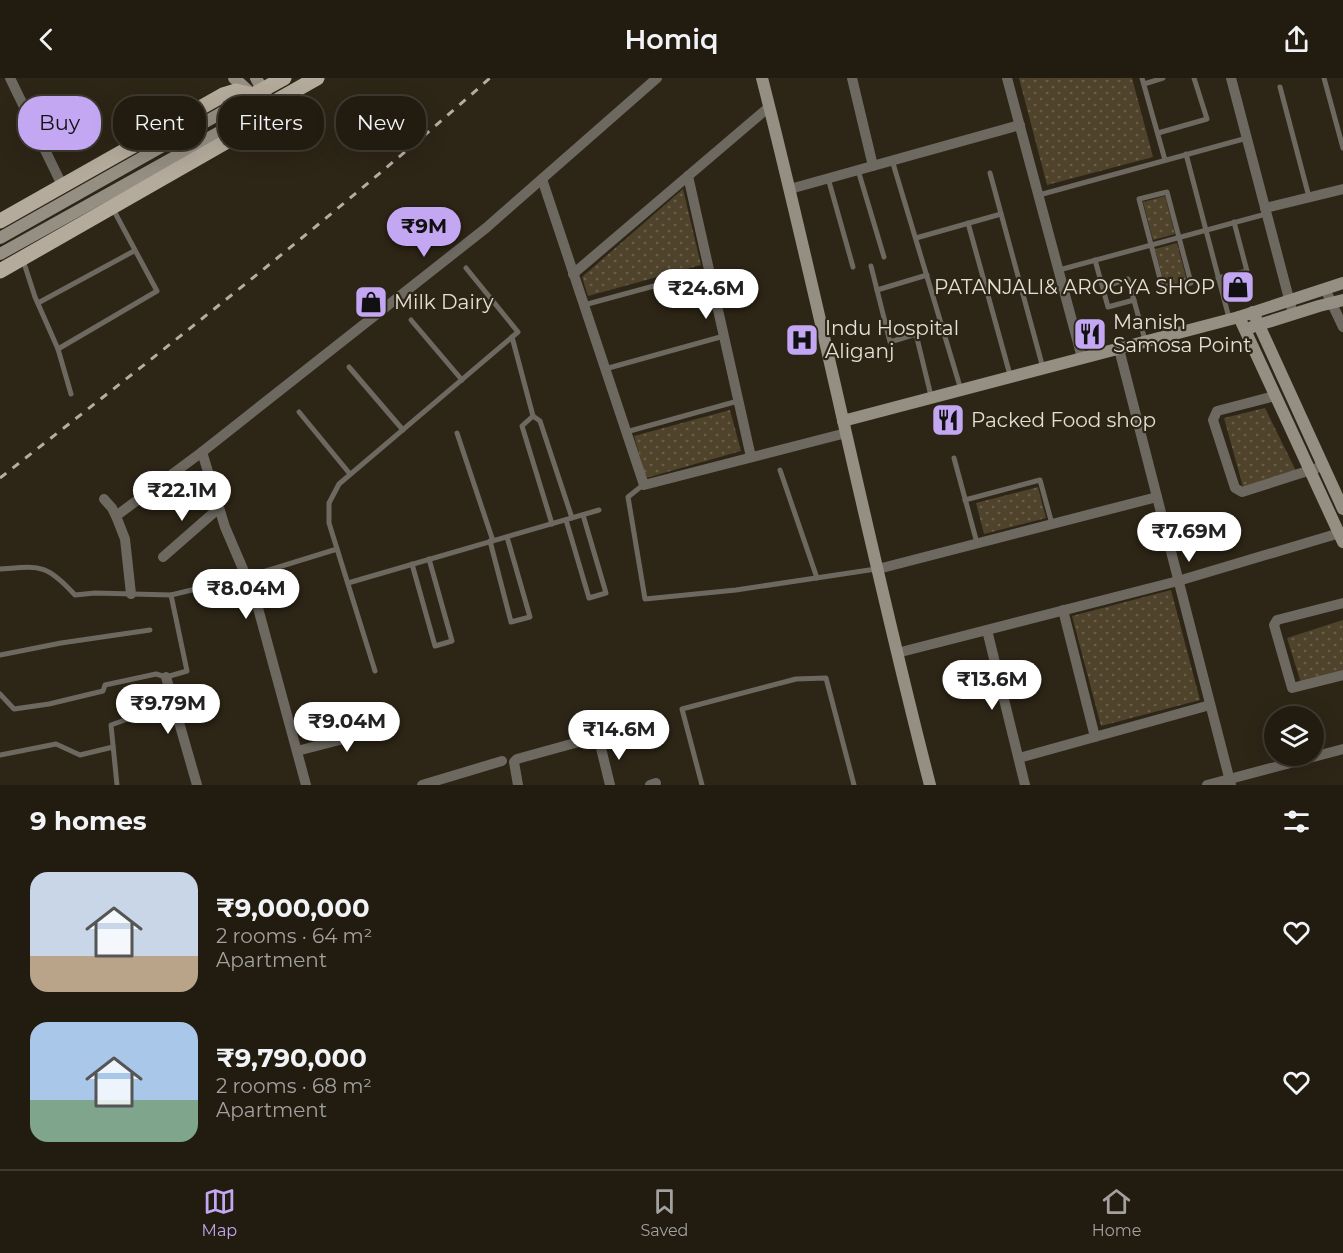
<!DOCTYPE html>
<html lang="en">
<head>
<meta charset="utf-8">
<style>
  body { margin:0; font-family:Montserrat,sans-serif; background:#2e291e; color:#f1f3f6; height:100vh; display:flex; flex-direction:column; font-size:22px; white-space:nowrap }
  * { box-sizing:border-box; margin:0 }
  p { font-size:20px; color:#a2a19f }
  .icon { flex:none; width:33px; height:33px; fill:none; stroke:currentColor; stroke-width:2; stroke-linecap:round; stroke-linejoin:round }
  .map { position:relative; height:707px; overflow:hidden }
  .sheet { display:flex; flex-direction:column; background:#221c10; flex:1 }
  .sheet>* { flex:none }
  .hud { position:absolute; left:18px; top:18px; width:600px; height:54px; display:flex; gap:12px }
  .fabs { position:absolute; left:1264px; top:628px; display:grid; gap:12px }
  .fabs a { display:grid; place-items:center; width:60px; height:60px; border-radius:50%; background:#221c10; box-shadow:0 6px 24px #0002,0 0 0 2px #3f3a30; font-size:30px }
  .price { position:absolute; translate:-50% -51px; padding:0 14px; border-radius:21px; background:#fff; color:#222; font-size:20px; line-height:39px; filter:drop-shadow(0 2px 3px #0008) }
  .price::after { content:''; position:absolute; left:50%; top:36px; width:18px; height:14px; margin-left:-9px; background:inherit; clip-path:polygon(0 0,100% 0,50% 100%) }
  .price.on { background:#c3a7f2; color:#111 }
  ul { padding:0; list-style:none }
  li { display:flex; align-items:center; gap:18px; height:150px; padding:0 30px }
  li span { display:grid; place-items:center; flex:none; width:168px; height:120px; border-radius:18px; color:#555 }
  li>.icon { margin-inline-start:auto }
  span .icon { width:72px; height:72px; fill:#fffc; stroke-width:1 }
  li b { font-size:26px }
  h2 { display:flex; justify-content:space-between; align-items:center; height:72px; padding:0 30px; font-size:26px }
  .pill { padding:0 21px; border-radius:24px; background:#221c10; box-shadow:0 6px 24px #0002,0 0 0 2px #3f3a30; font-size:21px; line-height:54px }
  .pill.on { background:#c3a7f2; color:#111 }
  header { display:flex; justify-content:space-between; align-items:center; height:78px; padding:0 30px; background:#221c10; font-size:27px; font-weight:600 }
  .dock { display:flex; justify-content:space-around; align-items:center; height:84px; border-top:2px solid #3f3a30; background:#221c10; font-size:16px; color:#a2a19f }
  .dock a { display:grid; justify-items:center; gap:3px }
  .dock .on { color:#c3a7f2 }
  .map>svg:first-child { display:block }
  .green { fill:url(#green-dots) }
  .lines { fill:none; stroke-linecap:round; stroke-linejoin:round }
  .lane { stroke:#6d6961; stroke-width:5 }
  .street { stroke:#6d6961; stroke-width:10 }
  .secondary { stroke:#958e82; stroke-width:12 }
  .primary { stroke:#b4ab9c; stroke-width:15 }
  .rail { stroke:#b4aea2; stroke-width:3; stroke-dasharray:8 8; stroke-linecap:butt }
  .labels { text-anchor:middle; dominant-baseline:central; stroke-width:4.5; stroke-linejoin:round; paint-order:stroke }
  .poi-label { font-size:20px; fill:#e4ded4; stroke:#2d2516; text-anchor:start }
</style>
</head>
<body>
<header><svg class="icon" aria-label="back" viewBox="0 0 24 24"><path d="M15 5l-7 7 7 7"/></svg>Homiq<svg class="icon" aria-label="share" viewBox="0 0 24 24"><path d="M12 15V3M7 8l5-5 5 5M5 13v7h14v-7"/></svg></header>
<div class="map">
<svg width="1343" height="707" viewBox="0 0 1343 707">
  <defs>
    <pattern id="green-dots" width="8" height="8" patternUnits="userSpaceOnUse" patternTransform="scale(1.5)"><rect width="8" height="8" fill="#4f432c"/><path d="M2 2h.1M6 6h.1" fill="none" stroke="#685e4a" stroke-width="1.8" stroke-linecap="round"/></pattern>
  </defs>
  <rect width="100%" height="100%" fill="#2d2516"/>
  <g class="green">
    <polygon points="1019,0 1132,0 1153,79 1047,107"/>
    <polygon points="683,111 701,187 588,218 582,199"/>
    <polygon points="1165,118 1175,156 1153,162 1143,124"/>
    <polygon points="1177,165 1187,203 1165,209 1155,171"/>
    <polygon points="1265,330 1296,393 1243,409 1224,340"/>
    <polygon points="730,332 741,373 646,400 634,358"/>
    <polygon points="1038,409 1046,440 984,456 976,425"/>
    <polygon points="1171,512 1200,622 1101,648 1072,538"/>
    <polygon points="1343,542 1343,592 1301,605 1287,560"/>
  </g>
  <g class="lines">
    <g class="lane">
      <polyline points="1142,0 1165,82"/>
      <polyline points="1324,0 1343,70"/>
      <polyline points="1144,6 1163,0"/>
      <polyline points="1280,9 1309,119"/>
      <polyline points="1158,55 1207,41 1194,0"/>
      <polyline points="1186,76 1229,240"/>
      <polyline points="892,82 961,312"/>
      <polyline points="858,92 884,179"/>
      <polyline points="990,95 1043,290"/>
      <polyline points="828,100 853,189"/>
      <polygon points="1167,114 1191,205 1163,212 1139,121"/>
      <polyline points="1039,117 1247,60"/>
      <polyline points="968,145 1010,297"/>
      <polyline points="916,160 1001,136"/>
      <polyline points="23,182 35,219 58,271 71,316"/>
      <polyline points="1095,182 1108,229 1134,222"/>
      <polyline points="871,188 890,264 916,256 931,318"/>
      <polyline points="1059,192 1266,136"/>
      <polyline points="1218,200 1247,193 1234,144"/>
      <polyline points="1103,209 1128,201 1145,262"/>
      <polyline points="877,212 927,197"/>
      <polyline points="38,225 134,173"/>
      <polyline points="584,227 709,193"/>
      <polyline points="411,242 462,302"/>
      <polyline points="512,259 533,338 540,343 572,440"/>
      <polyline points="58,271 157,213 113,131"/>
      <polyline points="349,289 403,352"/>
      <polyline points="605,291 724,258"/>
      <polyline points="299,334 350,396"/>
      <polyline points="533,338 522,348 552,446"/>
      <polyline points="626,354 738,323"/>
      <polyline points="457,355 493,463"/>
      <polyline points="954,380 977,465"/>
      <polyline points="780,392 817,500"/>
      <polyline points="643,407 628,419 645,521 736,512 876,491"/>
      <polyline points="965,422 1040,402 1052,446"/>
      <polyline points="566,442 589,520 606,515 583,437"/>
      <polyline points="490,463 511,544 530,539 507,459"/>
      <polyline points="412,486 435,568 452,563 429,481"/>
      <path d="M0 491C40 488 46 485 75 517L95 515 171 517 246 499 337 471"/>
      <polyline points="348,505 599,432"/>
      <polyline points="0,577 61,565 150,552"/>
      <polyline points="375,593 329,445 329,425 339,406 518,254 466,190"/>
      <polyline points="0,616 14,631 49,626 103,613 105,607 156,596 166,599 187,593 171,517"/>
      <polyline points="0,677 56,666 80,677 113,669"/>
      <polyline points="117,707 111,647 174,624"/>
      <polyline points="702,707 682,631 796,601 826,600 854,707"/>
    </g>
    <g class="street">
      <polyline points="10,0 62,107"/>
      <polyline points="852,0 873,88"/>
      <polyline points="1007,0 1082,280"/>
      <polyline points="1231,0 1293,236"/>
      <polyline points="688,98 751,379"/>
      <polyline points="542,101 644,407 846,355"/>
      <polyline points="790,111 1020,47"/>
      <polyline points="1265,130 1343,111"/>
      <polyline points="573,196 769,29"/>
      <polyline points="1325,211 1343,249"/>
      <polyline points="1119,271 1231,707"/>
      <polyline points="1275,318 1217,333 1213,342 1235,410 1242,414 1317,390"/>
      <polyline points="202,374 225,449 255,519 306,707"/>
      <polyline points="104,421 112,430 116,438"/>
      <polyline points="163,479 219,430"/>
      <polyline points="878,491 1157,419"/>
      <polyline points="131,516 125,461 116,438 202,374 486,150 657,0"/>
      <polyline points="1343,525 1277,542 1274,547 1292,610 1343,597"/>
      <polyline points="1063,532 1095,659"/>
      <polyline points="987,552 1025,707"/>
      <polyline points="897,575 1178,503 1343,454"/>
      <polyline points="166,599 197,707"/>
      <polyline points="599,663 639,653"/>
      <polyline points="297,673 390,649"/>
      <polyline points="1019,680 1210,627"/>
      <polyline points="422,707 502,683"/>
      <polyline points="518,707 514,684 517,681 593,660 600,666 610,707"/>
      <polyline points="650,707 656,705"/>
      <polyline points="1207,707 1343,671"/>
    </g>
    <g class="secondary">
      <polyline points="256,0 267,20"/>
      <path d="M762 0C822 235 869 472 930 707"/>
      <polyline points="0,160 253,17"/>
      <polyline points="0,176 250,37 263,33 253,17 234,0"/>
      <polyline points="1253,234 1343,431"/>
      <polyline points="1239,239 1343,464"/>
      <polyline points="1252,249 1319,228 1343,222"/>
      <polyline points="843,343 1239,239 1343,205"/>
    </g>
    <g class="primary">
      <polyline points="0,143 223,17 236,13 253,17 284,0"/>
      <polyline points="0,193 238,57 249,49 271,26 317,0"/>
    </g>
    <path class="rail" d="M0 400C166 270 332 140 490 0"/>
  </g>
  <defs>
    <symbol id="shop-square" viewBox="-11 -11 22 22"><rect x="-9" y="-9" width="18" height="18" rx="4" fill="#c3a7f2" stroke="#2d2516"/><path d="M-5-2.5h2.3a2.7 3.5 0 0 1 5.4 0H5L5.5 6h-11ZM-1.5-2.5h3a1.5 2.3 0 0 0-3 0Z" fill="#111"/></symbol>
    <symbol id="restaurant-square" viewBox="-11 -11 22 22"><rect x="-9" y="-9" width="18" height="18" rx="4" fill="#c3a7f2" stroke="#2d2516"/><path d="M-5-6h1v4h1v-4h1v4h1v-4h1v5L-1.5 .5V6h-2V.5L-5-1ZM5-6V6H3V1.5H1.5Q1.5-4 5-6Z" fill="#111"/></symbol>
    <symbol id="hospital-square" viewBox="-11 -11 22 22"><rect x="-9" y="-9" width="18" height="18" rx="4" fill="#c3a7f2" stroke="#2d2516"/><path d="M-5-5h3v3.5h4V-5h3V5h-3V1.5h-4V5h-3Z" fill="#111"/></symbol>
  </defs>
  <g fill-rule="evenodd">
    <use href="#shop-square" x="1219" y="190" width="38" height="38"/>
    <use href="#shop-square" x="352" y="205" width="38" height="38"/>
    <use href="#restaurant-square" x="1071" y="237" width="38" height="38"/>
    <use href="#hospital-square" x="783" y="243" width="38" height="38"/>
    <use href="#restaurant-square" x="929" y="323" width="38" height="38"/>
  </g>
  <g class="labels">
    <g class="poi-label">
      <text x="1215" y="209" text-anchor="end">PATANJALI&amp; AROGYA SHOP</text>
      <text x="394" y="224">Milk Dairy</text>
      <text x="1113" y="244">Manish<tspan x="1113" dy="23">Samosa Point</tspan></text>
      <text x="825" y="250">Indu Hospital<tspan x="825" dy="23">Aliganj</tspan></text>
      <text x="971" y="342">Packed Food shop</text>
    </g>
  </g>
</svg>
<div class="fabs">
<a><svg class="icon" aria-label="layers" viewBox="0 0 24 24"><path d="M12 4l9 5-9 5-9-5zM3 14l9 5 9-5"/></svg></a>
</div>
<b class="price on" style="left:424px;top:180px">₹9M</b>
<b class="price" style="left:706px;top:242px">₹24.6M</b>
<b class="price" style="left:182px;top:444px">₹22.1M</b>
<b class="price" style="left:1189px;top:485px">₹7.69M</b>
<b class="price" style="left:246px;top:542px">₹8.04M</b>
<b class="price" style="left:992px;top:633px">₹13.6M</b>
<b class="price" style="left:168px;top:657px">₹9.79M</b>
<b class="price" style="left:347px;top:675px">₹9.04M</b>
<b class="price" style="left:619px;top:683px">₹14.6M</b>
<div class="hud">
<a class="pill on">Buy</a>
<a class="pill">Rent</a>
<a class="pill">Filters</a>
<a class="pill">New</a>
</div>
</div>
<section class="sheet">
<h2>9 homes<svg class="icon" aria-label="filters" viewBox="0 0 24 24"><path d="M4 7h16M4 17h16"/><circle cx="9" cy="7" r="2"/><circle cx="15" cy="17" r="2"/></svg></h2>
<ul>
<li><span style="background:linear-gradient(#c9d6e8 70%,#b9a48a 0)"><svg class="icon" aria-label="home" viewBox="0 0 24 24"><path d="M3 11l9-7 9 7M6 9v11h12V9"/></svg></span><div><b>₹9,000,000</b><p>2 rooms · 64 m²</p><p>Apartment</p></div><svg class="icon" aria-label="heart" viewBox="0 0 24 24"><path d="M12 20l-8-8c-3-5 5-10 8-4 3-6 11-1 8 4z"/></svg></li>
<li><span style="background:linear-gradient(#a9c7e8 65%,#7fa58c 0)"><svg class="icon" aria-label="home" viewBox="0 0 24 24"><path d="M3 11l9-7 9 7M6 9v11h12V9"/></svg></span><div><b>₹9,790,000</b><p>2 rooms · 68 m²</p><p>Apartment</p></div><svg class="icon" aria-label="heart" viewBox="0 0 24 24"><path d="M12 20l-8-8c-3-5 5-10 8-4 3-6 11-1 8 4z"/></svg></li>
</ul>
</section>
<nav class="dock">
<a class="on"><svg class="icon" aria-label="map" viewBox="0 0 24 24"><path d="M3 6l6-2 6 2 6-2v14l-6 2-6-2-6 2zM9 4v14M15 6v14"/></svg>Map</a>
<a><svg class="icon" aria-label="saved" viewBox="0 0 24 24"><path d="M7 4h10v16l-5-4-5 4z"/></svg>Saved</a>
<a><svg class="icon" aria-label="home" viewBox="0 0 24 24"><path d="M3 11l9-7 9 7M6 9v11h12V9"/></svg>Home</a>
</nav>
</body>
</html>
